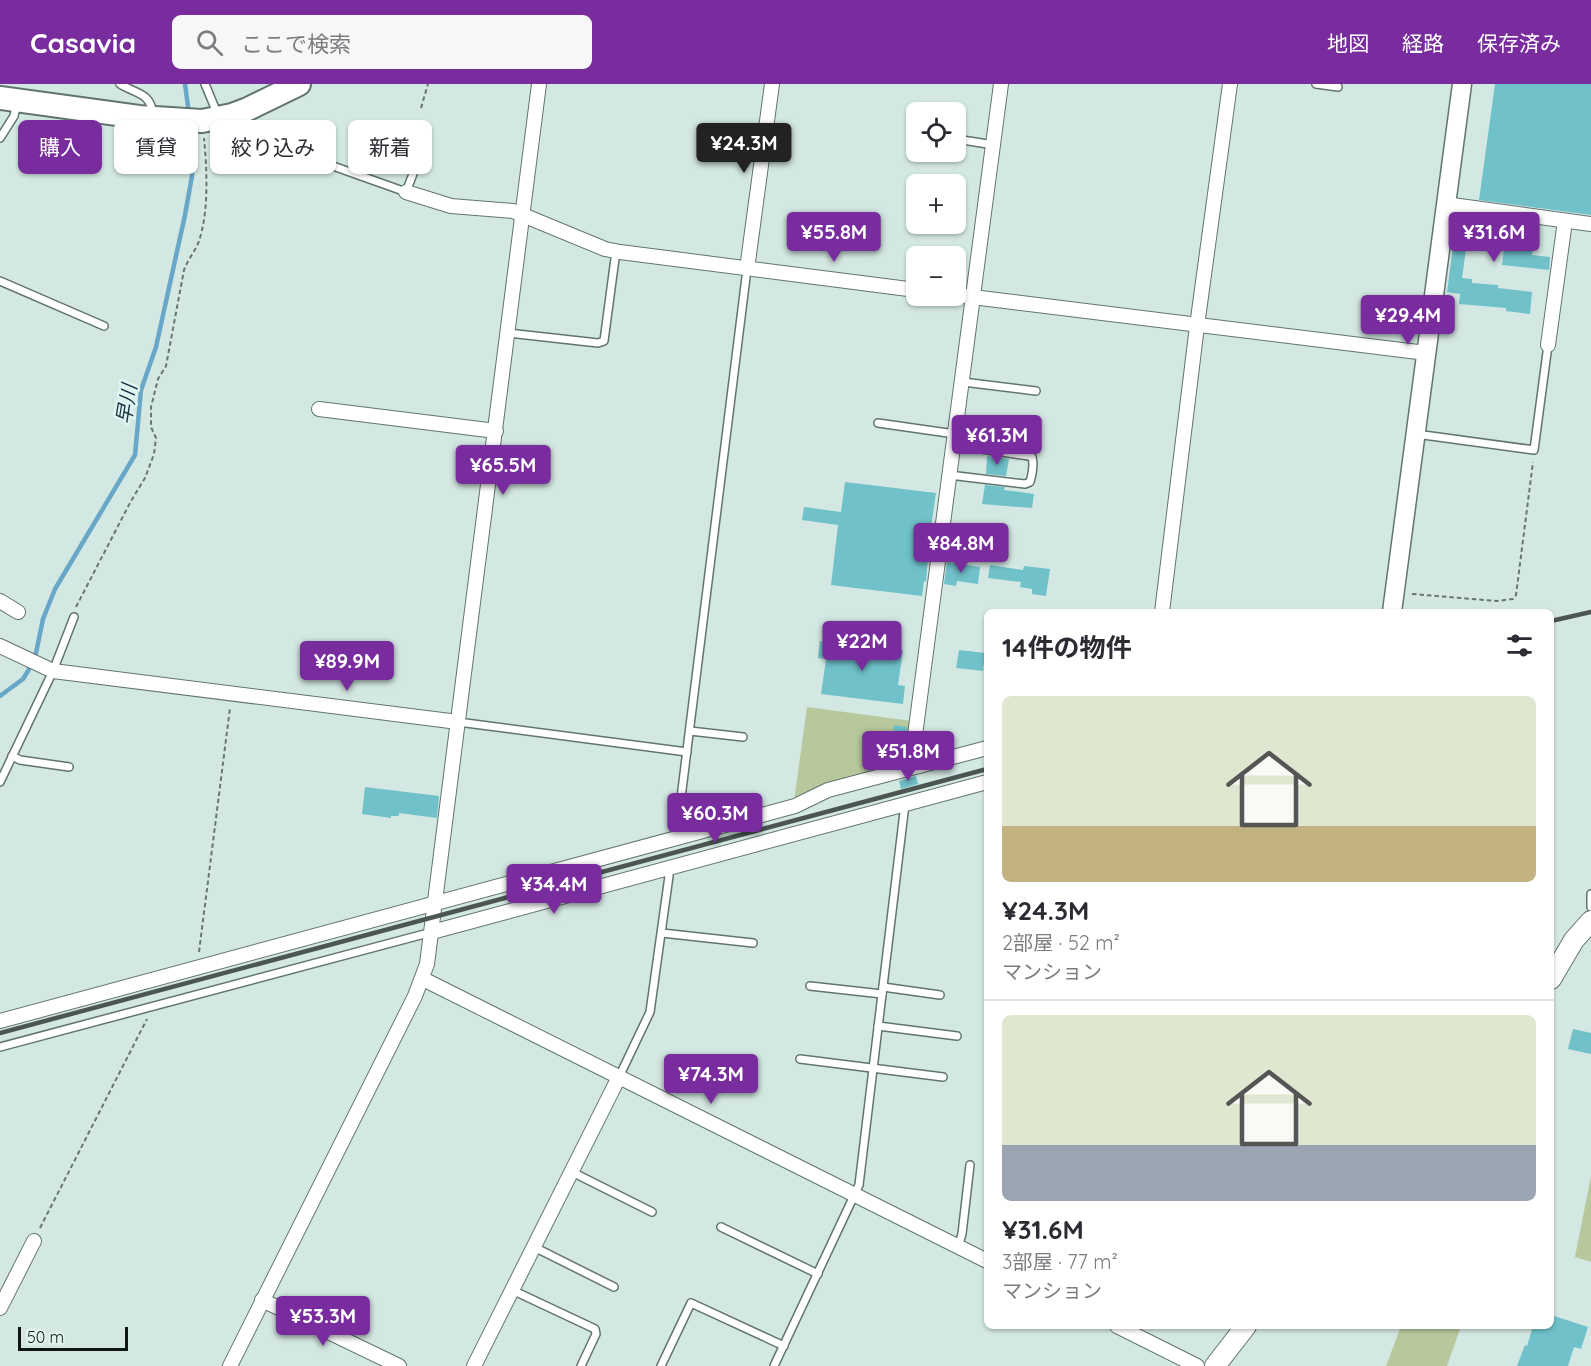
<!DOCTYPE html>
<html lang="ja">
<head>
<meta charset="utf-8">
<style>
  body { margin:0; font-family:Quicksand,"Noto Sans JP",sans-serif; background:#f7f7f7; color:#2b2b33; height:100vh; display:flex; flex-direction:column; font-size:22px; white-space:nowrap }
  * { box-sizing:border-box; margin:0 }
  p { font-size:20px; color:#7c7c81 }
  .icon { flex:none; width:33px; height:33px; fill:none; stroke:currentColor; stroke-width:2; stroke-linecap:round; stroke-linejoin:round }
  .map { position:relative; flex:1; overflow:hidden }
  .side { position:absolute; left:984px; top:525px; width:570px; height:720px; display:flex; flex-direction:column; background:#fff; border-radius:9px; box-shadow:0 2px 4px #0004 }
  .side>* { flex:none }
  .banner { position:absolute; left:18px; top:36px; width:570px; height:54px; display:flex; gap:12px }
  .tools { position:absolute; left:906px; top:18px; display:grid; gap:12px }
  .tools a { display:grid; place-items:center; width:60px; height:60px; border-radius:9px; background:#fff; box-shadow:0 2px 4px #0004; font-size:30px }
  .scale { position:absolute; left:18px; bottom:15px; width:110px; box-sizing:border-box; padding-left:6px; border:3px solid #0f1614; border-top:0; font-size:16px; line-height:21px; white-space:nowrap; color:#0f1614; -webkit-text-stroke:4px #e1f5f0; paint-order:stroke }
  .price { position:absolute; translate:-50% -51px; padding:0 14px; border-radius:6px; background:#792c9e; color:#fff; font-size:20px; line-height:39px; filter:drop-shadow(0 2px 3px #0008) }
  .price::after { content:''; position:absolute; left:50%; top:36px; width:18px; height:14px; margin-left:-9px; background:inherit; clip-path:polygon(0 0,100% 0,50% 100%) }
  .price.on { background:#222; color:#fff }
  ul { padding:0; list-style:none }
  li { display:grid; align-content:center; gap:12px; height:318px; padding:0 18px }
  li+li { border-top:2px solid #e1e1e2 }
  li span { display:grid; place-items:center; height:186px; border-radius:9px; color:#555 }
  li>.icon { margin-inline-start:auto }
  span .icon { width:108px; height:108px; fill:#fffc; stroke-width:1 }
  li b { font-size:26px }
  h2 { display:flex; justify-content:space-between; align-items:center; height:72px; padding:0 18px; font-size:26px }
  .pill { padding:0 21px; border-radius:9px; background:#fff; box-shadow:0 2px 4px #0004; font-size:21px; line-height:54px }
  .pill.on { background:#792c9e; color:#fff }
  header { display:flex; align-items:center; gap:36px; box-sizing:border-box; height:84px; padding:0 30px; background:#792c9e; color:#fff }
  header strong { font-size:28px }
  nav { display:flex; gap:33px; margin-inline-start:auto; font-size:21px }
  .search { width:420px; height:54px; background:#f7f7f7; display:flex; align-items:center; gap:15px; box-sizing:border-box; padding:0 21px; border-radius:9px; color:#7c7c81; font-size:22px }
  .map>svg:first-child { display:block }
  .green { fill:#b7c99c }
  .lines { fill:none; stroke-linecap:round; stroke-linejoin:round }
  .stream { stroke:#68a7c7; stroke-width:4.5 }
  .building { fill:#70c1ca }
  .service-casing { stroke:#62746f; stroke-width:10 }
  .minor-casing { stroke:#62746f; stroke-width:16 }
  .tertiary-casing { stroke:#62746f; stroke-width:21 }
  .secondary-casing { stroke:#62746f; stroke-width:22 }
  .primary-casing { stroke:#62746f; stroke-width:26 }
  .path { stroke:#687571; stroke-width:2; stroke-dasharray:4.5 3; stroke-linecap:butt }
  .service { stroke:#fff; stroke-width:7 }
  .minor { stroke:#fff; stroke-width:14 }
  .tertiary { stroke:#fff; stroke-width:18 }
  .secondary { stroke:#fff; stroke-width:20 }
  .primary { stroke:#fff; stroke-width:22 }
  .rail { stroke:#4b5653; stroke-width:4.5 }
  .labels { text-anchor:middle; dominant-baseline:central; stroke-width:5; stroke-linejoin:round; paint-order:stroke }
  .water-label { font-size:20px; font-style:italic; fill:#153341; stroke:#e1f5f0 }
</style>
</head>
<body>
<header>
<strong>Casavia</strong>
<div class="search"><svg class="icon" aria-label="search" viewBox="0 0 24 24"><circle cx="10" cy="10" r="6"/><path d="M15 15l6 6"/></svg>ここで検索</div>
<nav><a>地図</a><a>経路</a><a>保存済み</a></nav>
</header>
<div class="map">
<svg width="1591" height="1282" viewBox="0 0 1591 1282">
  <rect width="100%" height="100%" fill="#d4e8e3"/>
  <g class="green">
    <polygon points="807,623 912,637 906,666 900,680 863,690 794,717"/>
    <polygon points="1591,1092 1591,1178 1575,1173"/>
    <polygon points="1401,1242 1461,1242 1447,1282 1386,1282"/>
  </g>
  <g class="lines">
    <g class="stream">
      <polyline points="185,0 189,30"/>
      <polyline points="0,612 23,595 28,587 36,569 43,535 55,505 135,371 141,306 156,263 185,131 192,92 189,41"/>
    </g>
  </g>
  <g class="building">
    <polygon points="1495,0 1591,0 1591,131 1479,116"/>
    <polygon points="1457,131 1535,141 1532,171 1550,173 1549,186 1502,181 1505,156 1468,151 1462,194 1472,195 1472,199 1498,201 1498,204 1532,208 1530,230 1506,227 1506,224 1459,220 1460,210 1447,208"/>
    <polygon points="974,344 1016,348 1014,364 989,360 989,358 973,356"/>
    <polygon points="987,372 1009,375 1006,392 986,390"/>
    <polygon points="845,398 936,409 930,450 926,498 924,497 922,512 831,501 838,441 802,436 804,423 841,428"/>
    <polygon points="985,401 1005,403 1004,406 1034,410 1032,424 982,420"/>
    <polygon points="947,478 980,483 978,500 957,497 956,502 944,500"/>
    <polygon points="990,481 1023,486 1024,482 1050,485 1046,512 1032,510 1032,505 1020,503 1021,498 988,494"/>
    <polygon points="820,557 903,566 898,601 905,602 903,620 821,610 826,575 818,574"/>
    <polygon points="959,566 985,569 983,587 956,584"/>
    <polygon points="894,641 907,643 906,652 899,657 893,651"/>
    <polygon points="916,692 918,700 901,705 899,697"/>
    <polygon points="365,703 439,712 437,734 399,729 399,732 391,732 391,734 362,730"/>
    <polygon points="1573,945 1591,949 1591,970 1568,965"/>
    <polygon points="1551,1231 1588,1243 1581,1265 1574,1263 1568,1282 1517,1282 1525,1261 1527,1262 1533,1242 1551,1242"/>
  </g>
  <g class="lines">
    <defs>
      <g id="service">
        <path d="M120 0C136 10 150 8 153 30"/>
        <polyline points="205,0 217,29"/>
        <polyline points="1316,0 1338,3"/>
        <polyline points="241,31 271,60 406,108 418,77"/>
        <polyline points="0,54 14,32 17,19"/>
        <polyline points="956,55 994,61"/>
        <polyline points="0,197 104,242"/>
        <polyline points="508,249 598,259 604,257 616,167"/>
        <polyline points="963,298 1036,307"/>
        <polyline points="878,339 955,350"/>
        <polyline points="1416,350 1534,366 1548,261"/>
        <path d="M949 391 1025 400 1030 398C1032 391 1034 380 1032 373L1029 372 954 361"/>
        <polyline points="458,638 687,668"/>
        <polyline points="690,647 743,653"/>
        <polyline points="12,672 20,676 69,683"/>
        <polyline points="0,698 53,587 74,533"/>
        <polyline points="678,754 677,746 747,185"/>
        <polyline points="1591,810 1591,823"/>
        <polyline points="662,849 753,859"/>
        <polyline points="810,902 882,910"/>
        <polyline points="883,903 940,911"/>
        <polyline points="878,942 957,952"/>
        <polyline points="0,963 432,848"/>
        <polyline points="800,975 943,993"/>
        <polyline points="619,993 650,928 669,792 668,784"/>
        <polyline points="572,1088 652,1128"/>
        <polyline points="721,1143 818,1190"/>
        <polyline points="534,1163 614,1203"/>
        <polyline points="958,1163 962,1150 970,1081"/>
        <polyline points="512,1206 595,1245 596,1250 581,1282"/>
        <polyline points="661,1282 691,1219 784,1262"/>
        <polyline points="774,1282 859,1101 905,720"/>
      </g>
      <g id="minor">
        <polyline points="406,108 451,122 513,127 605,165 620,168 916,206"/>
        <polyline points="1445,120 1591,140"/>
        <polyline points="747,185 772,0"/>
        <polyline points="956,211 1426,269"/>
        <polyline points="1548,261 1565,137"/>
        <polyline points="319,325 496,347"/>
        <polyline points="0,517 18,528"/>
        <polyline points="1162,528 1197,242 1230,0"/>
        <polyline points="0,562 53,587 458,638"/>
        <polyline points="914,683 912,674 1001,0"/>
        <polyline points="432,848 987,698"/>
        <polyline points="423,895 987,1177"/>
        <polyline points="0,937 795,722 828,706 987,664"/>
        <polyline points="262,1216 399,1282"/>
        <polyline points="0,1224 34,1157"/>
        <polyline points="1117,1242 1197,1282"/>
        <polyline points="230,1282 415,912 427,880 539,0"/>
        <polyline points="474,1282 619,993"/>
      </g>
      <polyline id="tertiary" points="1392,528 1462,0"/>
      <g id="secondary">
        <polyline points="1551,895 1574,856 1591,837"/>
        <polyline points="1215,1282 1246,1242"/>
      </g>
      <polyline id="primary" points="0,14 139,33 202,37 232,31 248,25 299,0"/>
    </defs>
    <use href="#service" class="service-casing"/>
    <use href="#minor" class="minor-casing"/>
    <use href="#tertiary" class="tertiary-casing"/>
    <use href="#secondary" class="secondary-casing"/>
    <use href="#primary" class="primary-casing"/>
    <g class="path">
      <polyline points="421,24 428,0"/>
      <polyline points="1412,510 1497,517 1513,515 1516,511 1533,378"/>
      <path d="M76 523 131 417 145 394 154 370 156 354 151 343V323L158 295 166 282 184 186C188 175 196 166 199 157 209 127 207 86 204 54"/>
      <polyline points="884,675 898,663"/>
      <polyline points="199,868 230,624"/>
      <polyline points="40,1144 147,935"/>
    </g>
    <use href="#service" class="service"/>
    <use href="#minor" class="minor"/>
    <use href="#tertiary" class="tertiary"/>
    <use href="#secondary" class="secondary"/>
    <use href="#primary" class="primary"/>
    <g class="rail">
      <polyline points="1551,537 1591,528"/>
      <polyline points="0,949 987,685"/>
    </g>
  </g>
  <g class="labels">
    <g class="water-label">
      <text transform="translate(126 320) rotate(-81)">早川</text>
    </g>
  </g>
</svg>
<div class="tools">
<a><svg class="icon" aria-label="locate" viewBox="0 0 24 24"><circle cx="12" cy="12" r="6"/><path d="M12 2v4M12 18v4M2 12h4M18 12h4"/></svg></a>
<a>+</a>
<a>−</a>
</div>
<div class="scale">50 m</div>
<b class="price on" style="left:744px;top:90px">¥24.3M</b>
<b class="price" style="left:834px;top:179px">¥55.8M</b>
<b class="price" style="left:1494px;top:179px">¥31.6M</b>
<b class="price" style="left:1408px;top:262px">¥29.4M</b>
<b class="price" style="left:997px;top:382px">¥61.3M</b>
<b class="price" style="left:503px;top:412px">¥65.5M</b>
<b class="price" style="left:961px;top:490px">¥84.8M</b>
<b class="price" style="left:862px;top:588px">¥22M</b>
<b class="price" style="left:347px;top:608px">¥89.9M</b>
<b class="price" style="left:908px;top:698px">¥51.8M</b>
<b class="price" style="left:715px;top:760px">¥60.3M</b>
<b class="price" style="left:554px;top:831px">¥34.4M</b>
<b class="price" style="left:711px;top:1021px">¥74.3M</b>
<b class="price" style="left:323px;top:1263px">¥53.3M</b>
<div class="banner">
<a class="pill on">購入</a>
<a class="pill">賃貸</a>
<a class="pill">絞り込み</a>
<a class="pill">新着</a>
</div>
<section class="side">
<h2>14件の物件<svg class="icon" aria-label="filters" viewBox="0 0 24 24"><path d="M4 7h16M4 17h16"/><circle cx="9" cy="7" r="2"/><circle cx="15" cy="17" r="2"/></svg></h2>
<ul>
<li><span style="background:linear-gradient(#dfe7d0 70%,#c2b280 0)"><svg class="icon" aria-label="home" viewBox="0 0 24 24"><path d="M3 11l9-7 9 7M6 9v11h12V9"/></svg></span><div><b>¥24.3M</b><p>2部屋 · 52 m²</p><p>マンション</p></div></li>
<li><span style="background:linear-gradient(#dfe7d0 70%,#9aa5b1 0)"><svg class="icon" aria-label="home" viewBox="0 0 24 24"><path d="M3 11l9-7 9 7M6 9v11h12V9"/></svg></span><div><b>¥31.6M</b><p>3部屋 · 77 m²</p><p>マンション</p></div></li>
</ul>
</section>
</div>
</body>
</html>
